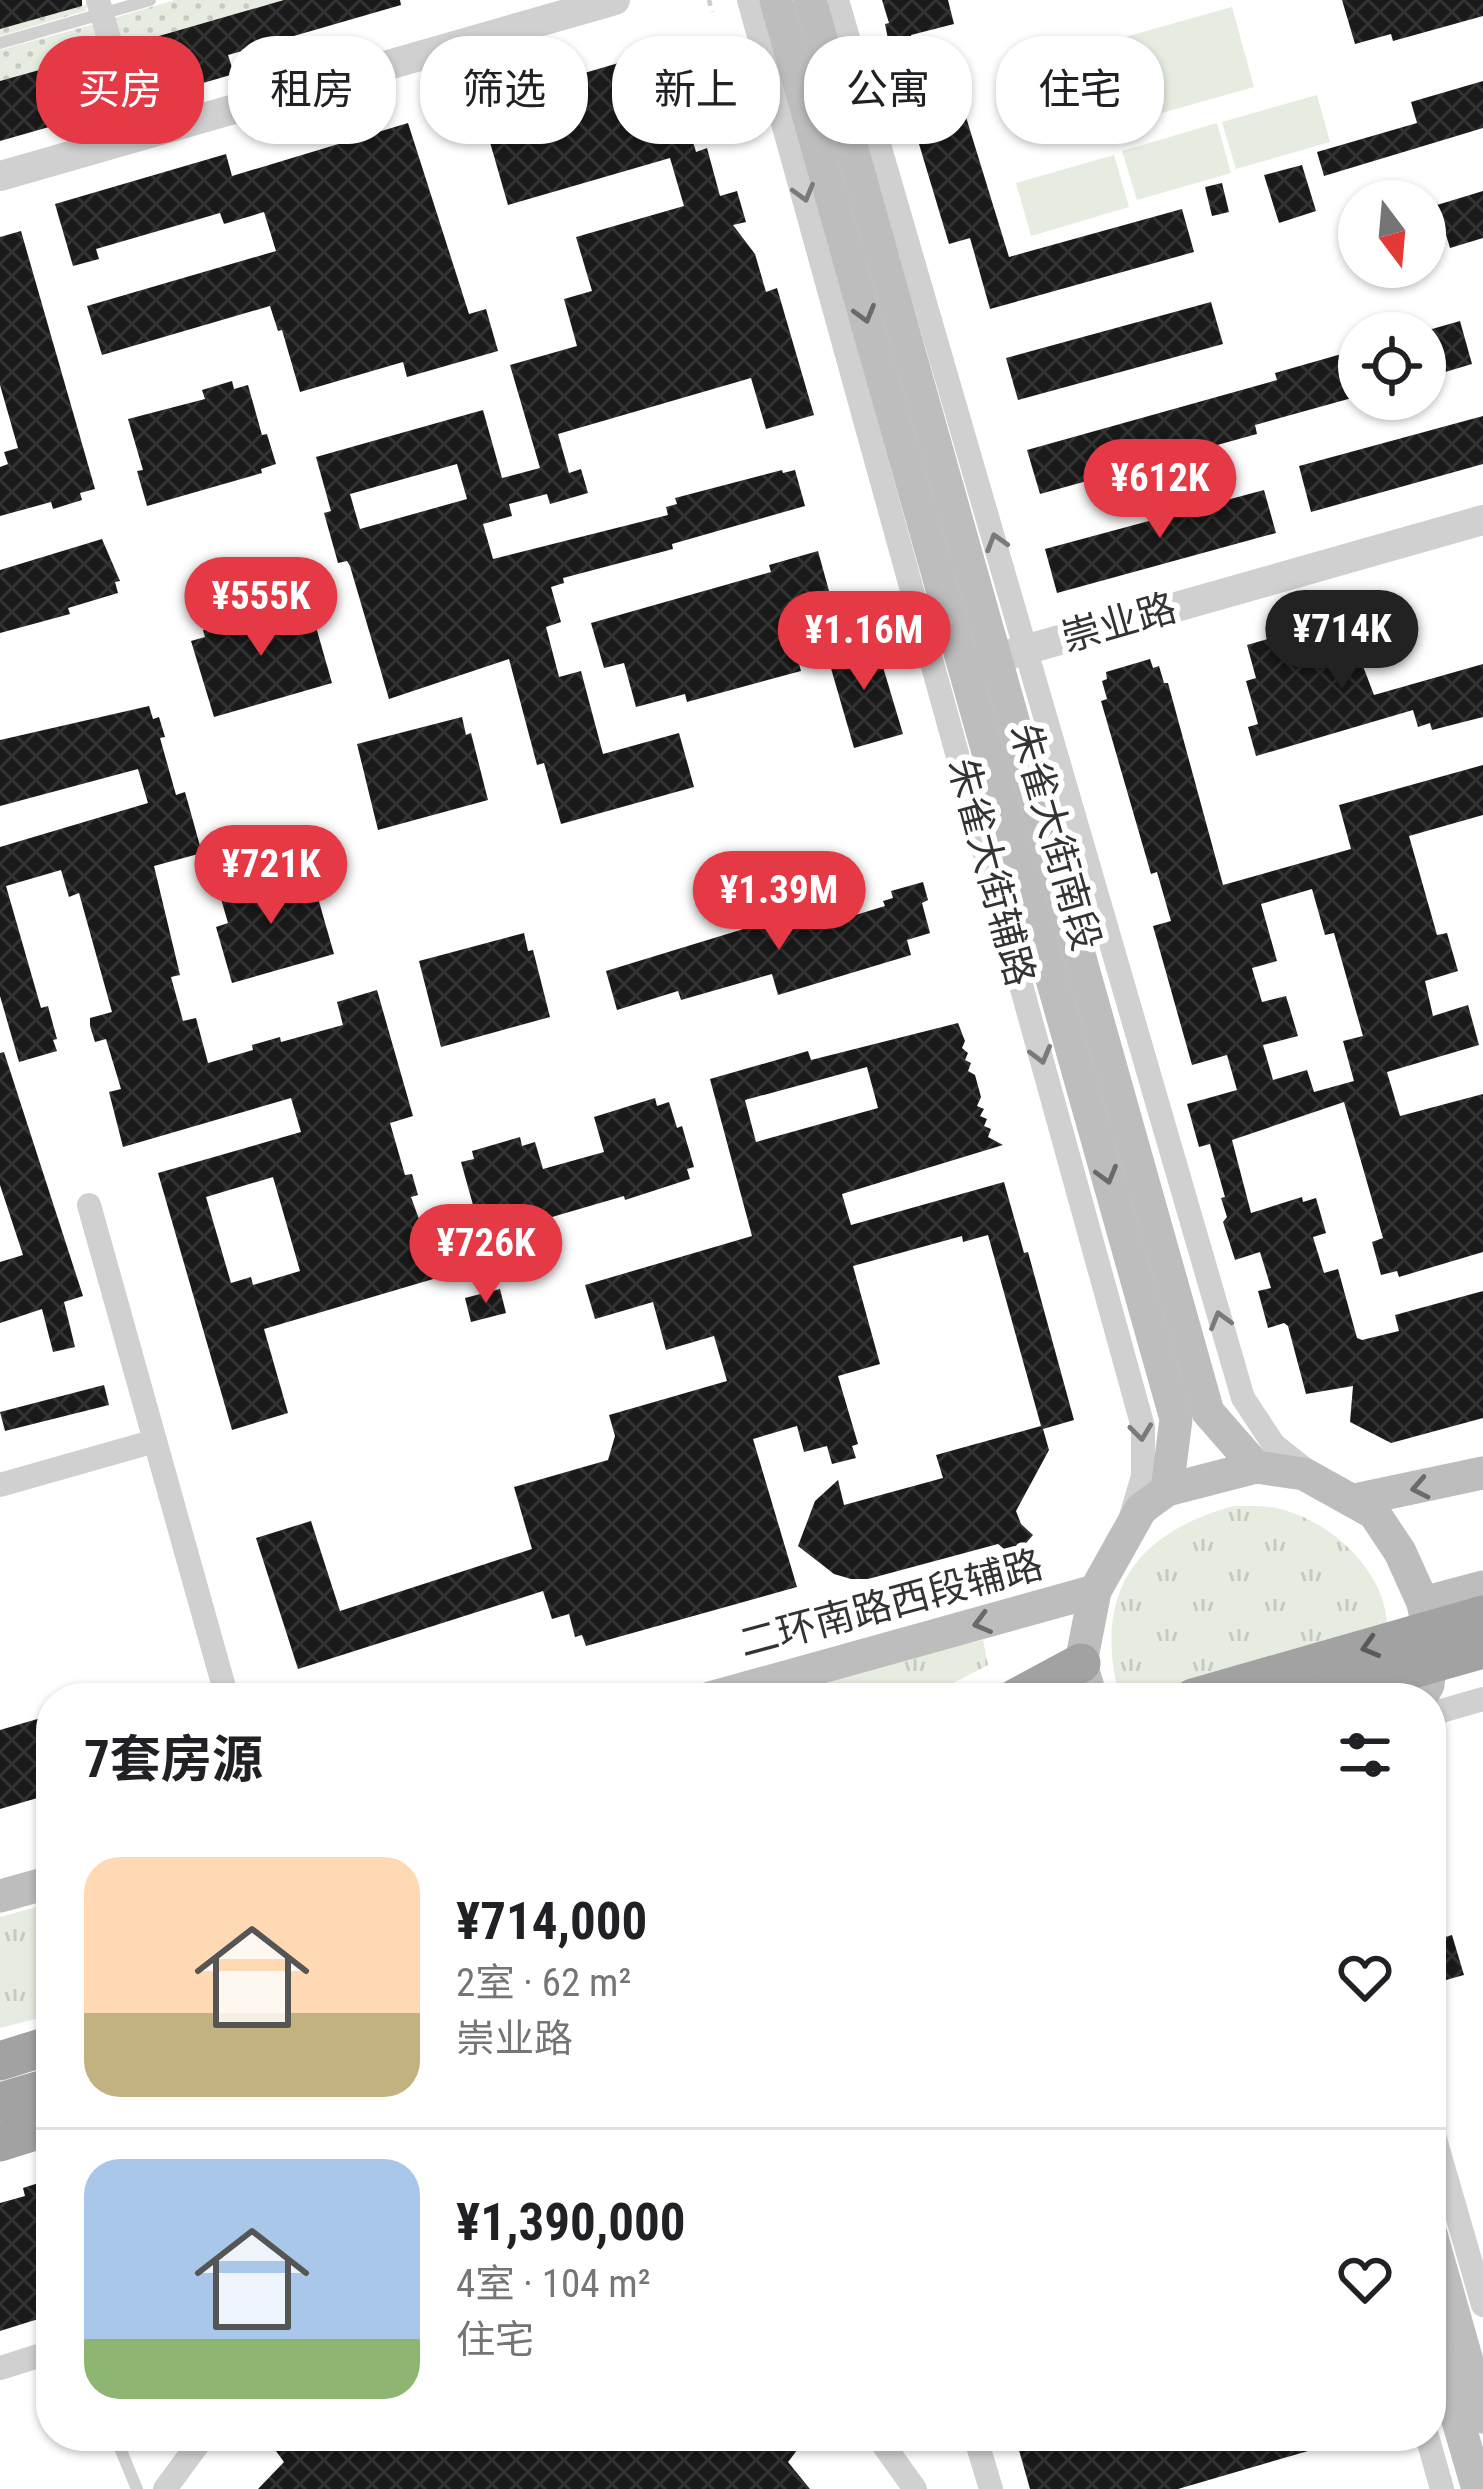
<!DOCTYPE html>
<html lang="zh">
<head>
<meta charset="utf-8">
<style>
  body { margin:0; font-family:"Roboto Condensed","Noto Sans SC",sans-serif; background:#f2f2f2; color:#202124; height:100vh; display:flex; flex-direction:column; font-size:45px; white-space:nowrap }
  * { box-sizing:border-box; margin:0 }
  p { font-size:39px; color:#757577 }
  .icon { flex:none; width:66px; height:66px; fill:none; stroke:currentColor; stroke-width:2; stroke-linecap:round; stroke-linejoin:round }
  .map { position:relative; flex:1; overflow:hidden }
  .sheet { position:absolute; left:36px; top:1683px; width:1410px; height:768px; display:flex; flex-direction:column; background:#fff; border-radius:48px; box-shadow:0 3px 9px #0004 }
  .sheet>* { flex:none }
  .guide { position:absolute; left:36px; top:36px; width:1413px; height:108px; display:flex; gap:24px }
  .needle { width:78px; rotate:164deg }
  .buttons { position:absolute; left:1338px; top:180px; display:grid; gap:24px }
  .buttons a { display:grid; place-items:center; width:108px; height:108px; border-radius:50%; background:#fff; box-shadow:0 3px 9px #0004; font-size:60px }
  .price { position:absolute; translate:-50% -102px; padding:0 27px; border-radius:42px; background:#e63946; color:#fff; font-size:39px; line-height:78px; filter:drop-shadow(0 3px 6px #0008) }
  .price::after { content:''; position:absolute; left:50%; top:72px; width:36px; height:27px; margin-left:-18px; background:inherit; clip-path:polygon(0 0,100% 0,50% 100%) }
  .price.current { background:#222; color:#fff }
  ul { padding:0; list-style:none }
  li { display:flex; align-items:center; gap:36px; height:300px; padding:0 48px }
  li+li { border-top:3px solid #e0e0e0 }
  li span { display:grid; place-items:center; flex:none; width:336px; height:240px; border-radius:36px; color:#555 }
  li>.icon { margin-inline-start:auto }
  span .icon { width:144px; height:144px; fill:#fffc; stroke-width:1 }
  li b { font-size:51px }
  h2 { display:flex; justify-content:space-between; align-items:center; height:144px; padding:0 48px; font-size:51px }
  .tag { padding:0 42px; border-radius:48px; background:#fff; box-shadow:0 3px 9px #0004; font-size:42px; line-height:108px }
  .tag.current { background:#e63946; color:#fff }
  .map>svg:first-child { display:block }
  .grass { fill:url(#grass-tufts) }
  .garden { fill:url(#garden-dots) }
  .pitch { fill:#e6ecdf }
  .building { fill:url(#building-cross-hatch); fill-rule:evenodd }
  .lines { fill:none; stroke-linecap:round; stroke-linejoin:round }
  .path { stroke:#cdcdcd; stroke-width:4.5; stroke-dasharray:6 6; stroke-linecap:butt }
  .service { stroke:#d0d0d0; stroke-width:12 }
  .minor { stroke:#d0d0d0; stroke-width:24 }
  .tertiary { stroke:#d0d0d0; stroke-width:30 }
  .secondary { stroke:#bdbdbd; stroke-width:33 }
  .trunk { stroke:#a2a2a2; stroke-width:39 }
  .trunk-bridge { stroke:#a2a2a2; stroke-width:39 }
  .oneway { stroke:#7a7a7a }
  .oneway2 { stroke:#6a6a6a }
  .oneway3 { stroke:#5a5a5a }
  .labels { text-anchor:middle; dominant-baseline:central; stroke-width:12; stroke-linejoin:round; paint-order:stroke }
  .street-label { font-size:39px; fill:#333; stroke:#fff }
</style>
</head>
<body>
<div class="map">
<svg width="1483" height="2489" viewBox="0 0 1483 2489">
  <defs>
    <pattern id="grass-tufts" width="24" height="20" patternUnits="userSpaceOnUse" patternTransform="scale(3)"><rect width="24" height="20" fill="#e6ecdf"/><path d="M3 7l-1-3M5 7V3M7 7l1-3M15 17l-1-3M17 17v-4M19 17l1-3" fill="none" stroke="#c6cbc0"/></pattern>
    <pattern id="garden-dots" width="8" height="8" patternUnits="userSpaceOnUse" patternTransform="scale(3)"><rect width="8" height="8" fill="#e6ecdf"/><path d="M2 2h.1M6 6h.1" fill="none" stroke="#c6cbc0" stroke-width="1.8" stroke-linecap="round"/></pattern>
    <pattern id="building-cross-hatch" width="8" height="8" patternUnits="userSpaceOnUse" patternTransform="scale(3)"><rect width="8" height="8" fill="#1a1a1a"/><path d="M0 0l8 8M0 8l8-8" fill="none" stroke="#333"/></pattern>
  </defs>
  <rect width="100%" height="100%" fill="#fff"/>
  <g class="grass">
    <path d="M1234 1506C1249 1506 1266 1505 1280 1509 1333 1522 1391 1575 1387 1634 1386 1655 1379 1677 1376 1698H1120C1092 1596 1133 1533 1234 1506Z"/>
    <polygon points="983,1640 988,1665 924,1698 756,1698 868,1665"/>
    <polygon points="51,1903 51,2015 0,2028 0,1917"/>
  </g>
  <g class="garden">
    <polygon points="86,0 91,0 85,11 0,36 0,29 86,5"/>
    <polygon points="175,0 284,0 276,3 286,38 258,46 247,11 132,43 147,99 135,102 114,23 117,17"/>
    <polygon points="91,25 95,26 121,106 91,115 86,96 103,90 93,55 0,81 0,50"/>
  </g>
  <g class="pitch">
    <polygon points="1232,7 1254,87 1073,138 1050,58"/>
    <polygon points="1317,95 1330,142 1236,169 1222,122"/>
    <polygon points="1217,123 1231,173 1137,200 1122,151"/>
    <polygon points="1114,155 1129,207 1031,236 1016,183"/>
  </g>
  <g class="building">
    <polygon points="0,0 82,0 82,6 0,29"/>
    <polygon points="284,0 400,0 401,5 228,55 234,74 165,94 156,76 142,80 131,44"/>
    <polygon points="882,0 948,0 954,24 911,35 922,73 950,65 1009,257 1182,209 1194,252 990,309 970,238 949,244 889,44 885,24 889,23"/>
    <polygon points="1342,0 1483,0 1483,16 1393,41 1391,34 1355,44"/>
    <path d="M666 49 696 152 707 148 720 196 737 191 746 222 733 225 755 254 766 292 777 288 814 415 766 429 751 378 558 434 569 473 581 469 588 493 550 504 547 494 509 504 512 516 483 524 493 559 668 515 666 507 677 504 675 498 782 470 783 473 795 470 805 506 672 544 673 549 563 578 564 583 551 587 561 622 546 627 559 677 581 671 603 754 679 733 694 787 561 824 544 763 537 765 509 659 389 699 350 566 347 561 338 563 324 513 331 511 316 457 483 410 502 478 540 468 510 365 577 346 564 299 592 291 576 237 684 206 670 158 508 205 479 104ZM457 464 467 499 360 529 350 494Z"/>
    <polygon points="93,55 103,91 86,96 91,115 0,141 0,81"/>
    <polygon points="1483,81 1483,128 1324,176 1317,152 1417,123 1411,102"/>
    <polygon points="408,123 469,314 486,309 498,351 407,377 403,362 300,392 282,330 278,331 270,306 102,355 87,306 276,251 264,212 224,224 220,213 96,249 99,259 73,266 55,204 226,154 232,176"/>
    <polygon points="1302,165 1316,211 1279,223 1264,175"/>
    <polygon points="1222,183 1229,212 1212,216 1205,187"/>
    <polygon points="1483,191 1483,238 1450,248 1437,205"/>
    <polygon points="21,231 95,489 80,493 82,500 53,509 51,502 0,516 0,467 8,464 4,452 18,448 0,385 0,237"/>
    <polygon points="1211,302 1223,344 1018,400 1006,358"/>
    <polygon points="1460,321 1472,364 1425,378 1425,331"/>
    <polygon points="1359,349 1359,396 1255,425 1257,434 1040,494 1027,450 1277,380 1275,373"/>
    <polygon points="232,381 234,389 248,385 262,435 267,434 276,464 261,469 262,473 147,506 137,471 143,470 128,419 205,399 202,390"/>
    <polygon points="1483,416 1483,464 1311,512 1299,466"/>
    <polygon points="1264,490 1276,533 1057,593 1045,549"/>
    <polygon points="102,539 120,581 115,582 118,593 68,608 70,614 0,633 0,570"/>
    <polygon points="818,551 829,591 817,595 818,600 784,610 801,671 687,702 685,694 636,707 624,663 604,668 591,623 771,572 769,565"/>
    <polygon points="294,604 296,610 310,606 332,683 214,717 191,641 205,637 203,630"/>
    <polygon points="1333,620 1343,657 1358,653 1374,695 1483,664 1483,717 1432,730 1430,723 1418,727 1413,710 1256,756 1248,727 1258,724 1246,681 1256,678 1247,645"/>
    <polygon points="874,637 903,734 854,748 826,651"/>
    <path d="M1150 659 1153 668 1159 666 1164 683H1168L1223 885 1351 849 1339 805 1483 765V815L1409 836 1437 935 1447 933 1458 971 1425 981 1433 1016 1468 1005 1479 1045 1387 1072 1400 1116 1483 1094V1252L1399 1277 1397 1271 1381 1275 1372 1242 1383 1238 1344 1102 1232 1140 1251 1213 1302 1197 1303 1202 1316 1198 1326 1233 1313 1237 1324 1273 1338 1269 1357 1338 1362 1340 1399 1331 1395 1315 1483 1291V1418L1391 1443 1350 1422 1353 1386 1306 1394 1288 1326 1284 1323 1268 1328 1258 1291 1271 1288 1260 1252 1235 1260 1223 1222 1227 1217 1221 1198 1225 1197 1210 1144 1199 1147 1187 1104 1237 1090 1227 1055 1192 1065 1153 926 1171 921 1157 872 1151 874 1101 701 1107 699 1102 681 1107 679 1106 672ZM1312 889 1325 935 1334 933 1363 1036 1343 1041 1354 1081 1314 1092 1307 1070 1273 1080 1263 1045 1298 1036 1286 996 1262 1002 1252 968 1277 961 1261 904Z"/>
    <path d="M149 706 153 719 159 717 165 737 160 738 176 795 185 792 202 853 154 866 180 975 171 977 183 1021 196 1018 208 1063 253 1050 252 1045 280 1037 281 1042 343 1025 337 1002 377 990 413 1116 390 1123 405 1175 412 1174 418 1195 411 1197 440 1277 264 1329 288 1413 232 1430 158 1173 301 1132 291 1098 123 1147 109 1092 121 1089 106 1039 95 1042 90 1026V1018L112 1012 79 893 69 897 61 870 6 886 41 1008 48 1006 57 1039 53 1040 57 1051 19 1062 0 996V847L148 803 138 769 0 806V740ZM273 1177 300 1271 253 1285 251 1277 231 1283 206 1197Z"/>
    <polygon points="462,717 466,735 471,733 488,800 378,830 357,744"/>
    <polygon points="294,866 305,902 318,898 334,954 232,983 216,927 228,923 219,892"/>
    <polygon points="923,882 928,900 922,903 930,933 907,940 911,955 778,995 772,974 681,1000 678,991 617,1010 606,971 783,917 779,905 826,924 885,906 883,901 893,898 891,891"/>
    <polygon points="524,933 528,951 533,950 550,1017 441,1047 419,961"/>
    <path d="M958 1023 965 1041 962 1048 968 1053 965 1060 971 1063 968 1071 975 1075 981 1097 977 1106 984 1109 980 1116 987 1119 984 1126 991 1129 988 1137 1003 1145 842 1194 851 1225 1004 1182 1024 1253 1028 1252 1074 1420 1043 1429 1049 1450 1016 1511 1021 1524 1033 1535 1014 1557 998 1544 868 1579H851L834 1574 798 1546 815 1501 838 1480 844 1505 943 1478 936 1455 1041 1426 988 1235 963 1242 962 1236 853 1266 880 1364 838 1376 858 1444 852 1446 856 1458 832 1464 827 1446 804 1452 797 1426 753 1439 797 1587 586 1646 582 1635 575 1637 569 1614 552 1619 543 1591 298 1669 256 1538 311 1521 340 1611 532 1549 514 1487 608 1460 615 1436 609 1415 727 1381 714 1336 666 1350 653 1302 595 1319 585 1285 752 1236 710 1079 808 1051 811 1060ZM867 1067 878 1108 756 1142 745 1100Z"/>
    <polygon points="4,1052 83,1296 64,1302 75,1347 53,1352 42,1309 0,1323 0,1262 23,1255 0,1185 0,1053"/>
    <polygon points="655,1098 657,1106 669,1102 677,1128 682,1126 694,1167 687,1169 690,1179 625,1200 624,1196 552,1217 553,1220 482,1237 461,1162 474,1159 472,1151 520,1137 522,1146 535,1142 543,1169 604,1152 594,1117"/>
    <polygon points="500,1289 506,1313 471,1322 465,1298"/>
    <polygon points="104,1385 109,1405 5,1431 0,1412"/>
    <polygon points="51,1715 51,1794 0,1809 0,1730"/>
    <polygon points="1452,1935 1464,1975 1446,1980 1435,1940"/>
    <polygon points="51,2179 51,2315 0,2331 0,2203 25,2196 23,2188"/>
    <polygon points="265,2436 808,2436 788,2462 810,2489 258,2489 284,2462"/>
    <polygon points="1015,2436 1303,2436 1308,2451 1178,2489 1030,2489"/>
  </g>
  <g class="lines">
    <polyline class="path" points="709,0 712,12"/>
    <g class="service">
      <polyline points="0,43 150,0"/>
      <polyline points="115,2436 137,2489"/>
    </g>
    <g class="minor">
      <polyline points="98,0 137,137"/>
      <polyline points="749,0 1143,1427 1143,1476 1130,1520"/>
      <polyline points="837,0 1243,1398 1274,1445 1308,1472"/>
      <polyline points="89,1205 227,1698"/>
      <polyline points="0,1485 155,1441"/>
      <polyline points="1431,1714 1483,1699"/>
      <polyline points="1431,2125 1483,2305"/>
      <polyline points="0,2368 51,2352"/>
      <polyline points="877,2436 915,2489"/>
      <polyline points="975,2436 991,2489"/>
      <polyline points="1427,2436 1442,2489"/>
      <polyline points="165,2489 204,2436"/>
    </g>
    <g class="tertiary">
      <polyline points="0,176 615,0"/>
      <polyline points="975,664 1483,520"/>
    </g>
    <g class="secondary">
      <polyline points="776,0 1176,1419 1167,1490"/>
      <polyline points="810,0 1208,1412 1256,1467"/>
      <polyline points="1355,1500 1483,1473"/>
      <polyline points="1423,1603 1483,1587"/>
      <polyline points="710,1698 1095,1591"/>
      <polyline points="1091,1698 1081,1663 1095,1591 1141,1509 1167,1490 1256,1467 1304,1474 1374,1513 1400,1552 1423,1603 1432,1648 1428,1685 1421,1698"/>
      <polyline points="0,1896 51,1882"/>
      <polyline points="1431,2234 1483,2417"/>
      <polyline points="1431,2329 1478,2489"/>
    </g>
    <g class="trunk">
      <polyline points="1016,1698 1081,1663"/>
      <polyline points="0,2061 51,2045"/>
      <polyline points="0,2102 51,2087"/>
      <polyline points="0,2142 51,2126"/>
    </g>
    <g class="trunk-bridge">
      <polyline points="1193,1698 1483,1615"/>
      <polyline points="1310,1698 1483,1649"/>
    </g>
  </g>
  <defs><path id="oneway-chevron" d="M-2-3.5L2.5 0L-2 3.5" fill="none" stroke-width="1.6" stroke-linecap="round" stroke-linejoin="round" transform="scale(3)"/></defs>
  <g class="oneway">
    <use href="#oneway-chevron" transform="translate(804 193) rotate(74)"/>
    <use href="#oneway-chevron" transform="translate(996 542) rotate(-107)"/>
    <use href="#oneway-chevron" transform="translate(1041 1055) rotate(75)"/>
    <use href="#oneway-chevron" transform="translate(1220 1320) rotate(-106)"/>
    <use href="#oneway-chevron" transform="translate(1141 1432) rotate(83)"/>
  </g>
  <g class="oneway2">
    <use href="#oneway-chevron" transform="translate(865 314) rotate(74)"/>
    <use href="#oneway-chevron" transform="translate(1107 1175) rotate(74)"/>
    <use href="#oneway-chevron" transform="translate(1420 1488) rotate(169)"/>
    <use href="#oneway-chevron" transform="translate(982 1623) rotate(165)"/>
  </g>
  <use class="oneway3" href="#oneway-chevron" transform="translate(1370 1647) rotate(164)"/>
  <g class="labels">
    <g class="street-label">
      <text transform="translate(1119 623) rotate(-16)">崇业路</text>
      <text transform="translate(1055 837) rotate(74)">朱雀大街南段</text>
      <text transform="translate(991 872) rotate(75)">朱雀大街辅路</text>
      <text transform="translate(891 1604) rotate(-15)">二环南路西段辅路</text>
    </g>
  </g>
</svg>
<div class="buttons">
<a><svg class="needle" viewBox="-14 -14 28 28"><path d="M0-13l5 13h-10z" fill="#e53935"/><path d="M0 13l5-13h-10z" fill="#757577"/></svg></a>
<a><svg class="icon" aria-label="locate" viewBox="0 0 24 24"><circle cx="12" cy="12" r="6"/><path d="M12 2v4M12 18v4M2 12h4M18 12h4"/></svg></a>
</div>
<b class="price" style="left:1160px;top:541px">¥612K</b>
<b class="price" style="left:261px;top:659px">¥555K</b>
<b class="price current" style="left:1342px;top:692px">¥714K</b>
<b class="price" style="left:864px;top:693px">¥1.16M</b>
<b class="price" style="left:271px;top:927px">¥721K</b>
<b class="price" style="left:779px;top:953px">¥1.39M</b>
<b class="price" style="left:486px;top:1306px">¥726K</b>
<div class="guide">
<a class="tag current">买房</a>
<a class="tag">租房</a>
<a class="tag">筛选</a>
<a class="tag">新上</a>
<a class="tag">公寓</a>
<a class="tag">住宅</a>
</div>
<section class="sheet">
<h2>7套房源<svg class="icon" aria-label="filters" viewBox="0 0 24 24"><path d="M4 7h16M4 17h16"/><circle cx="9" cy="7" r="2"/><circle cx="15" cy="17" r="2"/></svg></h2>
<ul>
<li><span style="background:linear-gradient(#ffd9b3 65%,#c2b280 0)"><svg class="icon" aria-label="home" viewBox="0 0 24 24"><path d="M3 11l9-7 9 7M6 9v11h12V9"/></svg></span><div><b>¥714,000</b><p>2室 · 62 m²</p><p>崇业路</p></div><svg class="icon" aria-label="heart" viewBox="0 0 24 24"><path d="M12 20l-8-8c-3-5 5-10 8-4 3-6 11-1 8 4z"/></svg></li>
<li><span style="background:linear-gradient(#a9c7e8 75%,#8fb573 0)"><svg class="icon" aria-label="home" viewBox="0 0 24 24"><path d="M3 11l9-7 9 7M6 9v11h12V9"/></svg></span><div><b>¥1,390,000</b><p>4室 · 104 m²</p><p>住宅</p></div><svg class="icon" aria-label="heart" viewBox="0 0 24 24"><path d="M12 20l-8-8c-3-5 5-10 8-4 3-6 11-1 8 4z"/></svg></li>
</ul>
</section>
</div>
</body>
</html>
